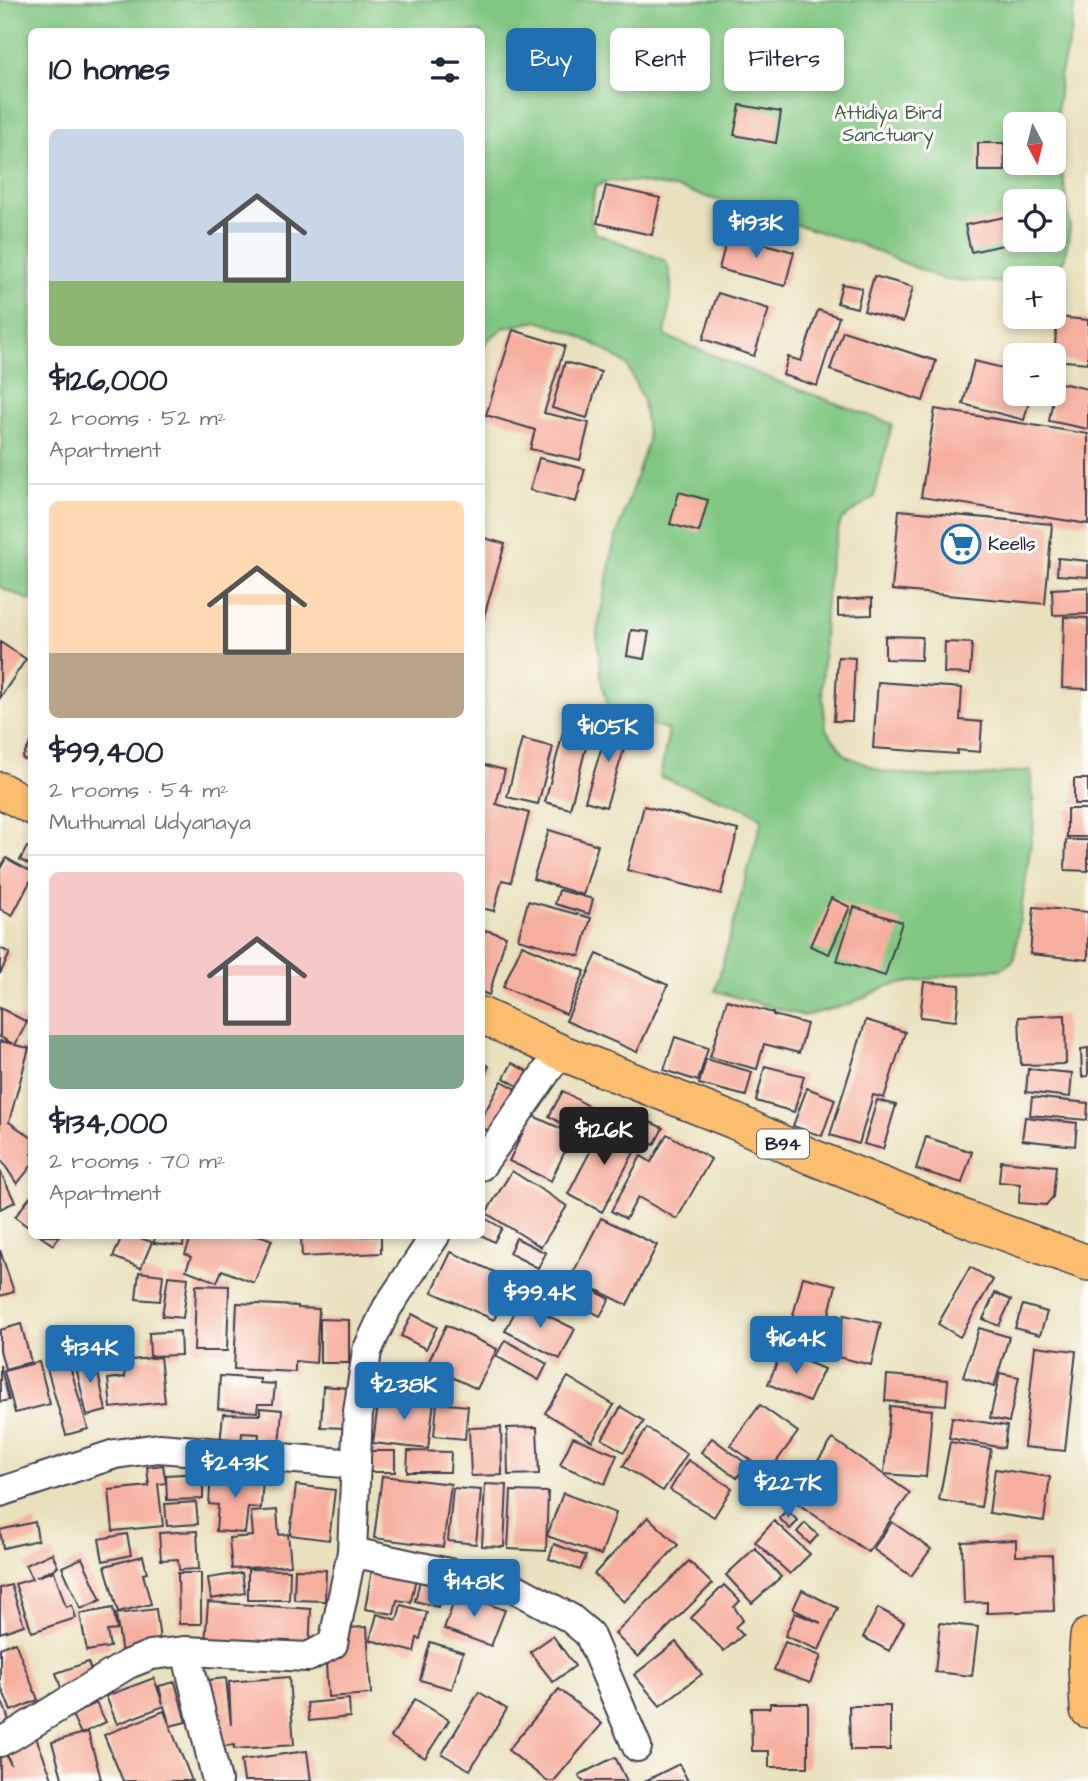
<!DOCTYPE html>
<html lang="en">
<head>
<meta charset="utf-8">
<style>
  body { margin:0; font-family:"Architects Daughter",sans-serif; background:#f2f2f3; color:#1f2937; height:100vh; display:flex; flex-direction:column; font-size:26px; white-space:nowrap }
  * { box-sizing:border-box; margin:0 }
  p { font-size:23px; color:#747a83 }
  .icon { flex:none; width:38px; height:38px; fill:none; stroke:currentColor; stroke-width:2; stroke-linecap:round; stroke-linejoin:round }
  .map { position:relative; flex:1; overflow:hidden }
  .side { position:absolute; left:28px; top:28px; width:457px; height:1211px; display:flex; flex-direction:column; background:#fff; border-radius:10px; box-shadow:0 4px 10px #0003 }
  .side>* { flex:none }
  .top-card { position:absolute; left:506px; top:28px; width:476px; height:63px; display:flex; gap:14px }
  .needle { width:46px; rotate:173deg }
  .tools { position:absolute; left:1003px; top:112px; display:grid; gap:14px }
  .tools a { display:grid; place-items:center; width:63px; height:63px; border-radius:10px; background:#fff; box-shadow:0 4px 10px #0003; font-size:35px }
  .price { position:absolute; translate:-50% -60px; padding:0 16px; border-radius:7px; background:#1f6fb2; color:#fff; font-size:23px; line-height:46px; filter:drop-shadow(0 2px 4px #0008) }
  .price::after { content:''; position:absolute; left:50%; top:42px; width:21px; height:16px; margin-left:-10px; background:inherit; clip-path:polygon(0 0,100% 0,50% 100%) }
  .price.current { background:#222; color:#fff }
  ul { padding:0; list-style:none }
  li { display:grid; align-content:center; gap:14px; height:371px; padding:0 21px }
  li+li { border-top:2px solid #e0e1e3 }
  li span { display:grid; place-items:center; height:217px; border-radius:10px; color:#555 }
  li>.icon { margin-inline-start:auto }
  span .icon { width:126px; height:126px; fill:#fffc; stroke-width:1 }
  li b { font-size:30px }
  h2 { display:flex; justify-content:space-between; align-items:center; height:84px; padding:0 21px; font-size:30px }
  .chip { padding:0 24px; border-radius:10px; background:#fff; box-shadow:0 4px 10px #0003; font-size:24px; line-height:63px }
  .chip.current { background:#1f6fb2; color:#fff }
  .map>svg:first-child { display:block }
  .green { fill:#81c782; stroke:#52745e; stroke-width:2; fill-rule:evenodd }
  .building { fill:#f6af9e }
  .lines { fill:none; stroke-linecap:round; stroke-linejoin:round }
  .minor-casing { stroke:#403f4e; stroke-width:32 }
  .major-casing { stroke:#403f4e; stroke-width:38 }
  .minor { stroke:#fff; stroke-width:28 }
  .major { stroke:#fbbd6e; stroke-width:35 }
  .labels { text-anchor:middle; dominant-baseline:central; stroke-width:6; stroke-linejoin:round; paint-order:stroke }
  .shield { fill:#fdfcf7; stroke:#646373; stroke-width:2 }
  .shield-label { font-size:18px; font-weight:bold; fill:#22223b }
  .park-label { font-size:19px; fill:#435c54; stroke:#fdfcf7 }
  .poi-label { font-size:19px; fill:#22223b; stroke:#fdfcf7; text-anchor:start }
</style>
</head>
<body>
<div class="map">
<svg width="1088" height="1781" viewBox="0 0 1088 1781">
  <rect width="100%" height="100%" fill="#fdfcf7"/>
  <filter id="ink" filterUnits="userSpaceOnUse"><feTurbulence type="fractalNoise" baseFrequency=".0143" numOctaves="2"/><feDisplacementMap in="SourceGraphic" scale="14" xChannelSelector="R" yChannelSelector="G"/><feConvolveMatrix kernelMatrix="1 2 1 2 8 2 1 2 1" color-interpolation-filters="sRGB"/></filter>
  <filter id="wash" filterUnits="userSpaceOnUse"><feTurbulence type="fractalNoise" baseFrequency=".00686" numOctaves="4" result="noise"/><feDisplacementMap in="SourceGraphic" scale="28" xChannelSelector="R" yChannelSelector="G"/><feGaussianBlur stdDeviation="1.57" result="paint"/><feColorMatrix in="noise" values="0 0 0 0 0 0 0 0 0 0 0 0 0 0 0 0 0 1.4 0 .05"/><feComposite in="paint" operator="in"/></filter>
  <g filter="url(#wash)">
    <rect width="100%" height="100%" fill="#e9e1bd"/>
    <path class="green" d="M0 0H1075L1071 34 1060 76 1057 118 1059 159 1066 192 1070 228 1064 261 1044 276 1035 278H1015L1014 283 945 280 859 244 681 189 637 182 607 181 595 187 590 219 595 233 638 249 666 261C676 285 668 312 665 336L779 382 892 424 874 497 841 520 830 562 825 611 822 690 826 729 846 756 882 771 931 777 982 776 1031 770 1034 822 1014 960 1002 969 981 970 888 986 850 1004 804 1016 715 991 762 819 747 809 660 777 669 730 610 712 602 684 597 633 613 547 648 441 643 400 627 365 602 348 573 333 538 321 503 328 486 342 481 354V32H32L31 601 0 587V455L3 446 0 427ZM1015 124H1054V163H1015ZM1015 201H1054V240H1015Z"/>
    <g id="blocks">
      <g class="building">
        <polygon points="740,105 781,112 776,143 734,135"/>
        <polygon points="978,143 1004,143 1005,171 978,171"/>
        <polygon points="606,186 660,198 652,235 597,223"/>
        <polygon points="1015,215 1015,240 1021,241 971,252 965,225"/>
        <polygon points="728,234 794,252 785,286 719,269"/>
        <polygon points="874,276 913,287 903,322 864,311"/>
        <polygon points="842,284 862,288 857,308 837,303"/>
        <polygon points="718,293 769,309 754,356 703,339"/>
        <polygon points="818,310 839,317 817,386 783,375 788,357 801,361"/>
        <polygon points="1057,317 1088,320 1088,363 1054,360"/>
        <polygon points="513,330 565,346 544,413 589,423 580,460 530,449 535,430 486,415"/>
        <polygon points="843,331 936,361 923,401 830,370"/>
        <polygon points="974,361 1015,371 1015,394 1031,394 1024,420 963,404"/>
        <polygon points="565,362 601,372 587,418 552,408"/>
        <polygon points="1056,382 1088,389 1088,429 1049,421"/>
        <polygon points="935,409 1088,434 1088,524 921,497"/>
        <polygon points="539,458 585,469 576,502 530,490"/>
        <polygon points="679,492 708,500 699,532 670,524"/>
        <polygon points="899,510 1052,524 1045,604 892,590"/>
        <polygon points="481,537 505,544 482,623 481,623"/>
        <polygon points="1058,558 1088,561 1088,577 1057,575"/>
        <polygon points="1088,587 1088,614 1053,615 1052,589"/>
        <polygon points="872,598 872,615 838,616 838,600"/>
        <polygon points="1064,617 1088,618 1088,689 1062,688"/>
        <polygon points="631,630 649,632 644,659 627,656"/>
        <polygon points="885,636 922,637 921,660 885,659"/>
        <polygon points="0,642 26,659 0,698"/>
        <polygon points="945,642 972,643 970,674 944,673"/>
        <polygon points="838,657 855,658 852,721 834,721"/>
        <polygon points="878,682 962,688 960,720 982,722 980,752 957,750 957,754 873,748"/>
        <polygon points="567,717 592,724 570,809 545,802"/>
        <polygon points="610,721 631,727 606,807 585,801"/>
        <polygon points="522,739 553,747 538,804 507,797"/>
        <polygon points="32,741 32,763 22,758"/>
        <polygon points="481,764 505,770 496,804 529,813 511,882 502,880 494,911 481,908"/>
        <rect x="1074" y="779" width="14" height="25"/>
        <polygon points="644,806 738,830 721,894 627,870"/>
        <rect x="1067" y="809" width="21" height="28"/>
        <polygon points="549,830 598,845 583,895 533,879"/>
        <polygon points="1066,840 1088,840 1088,871 1065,870"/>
        <polygon points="27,847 32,849 32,866 20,860"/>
        <polygon points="6,858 32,872 32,878 12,916 0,909 0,869"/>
        <polygon points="559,890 593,899 589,914 555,904"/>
        <polygon points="831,898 850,907 829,954 810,946"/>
        <polygon points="528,901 591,918 580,956 518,939"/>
        <polygon points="854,907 902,922 885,976 837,961"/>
        <polygon points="1034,907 1088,912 1088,960 1030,954"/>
        <polygon points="485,930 506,936 489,995 481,992 481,942"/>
        <polygon points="522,945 585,971 566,1014 503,987"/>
        <polygon points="0,948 10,953 0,974"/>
        <polygon points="597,954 668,985 637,1052 566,1021"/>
        <polygon points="924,982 960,985 956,1021 920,1017"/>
        <polygon points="727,1000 773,1013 773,1015 807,1024 799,1053 764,1044 757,1069 710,1057"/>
        <polygon points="0,1008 27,1022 15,1045 29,1048 9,1122 32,1138 32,1165 17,1184 0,1158 0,1041 13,1044 0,1037"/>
        <polygon points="1065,1015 1066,1064 1021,1065 1019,1017"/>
        <polygon points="866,1020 905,1032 884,1098 873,1095 859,1144 830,1135"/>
        <polygon points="675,1037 708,1048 698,1081 664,1070"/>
        <polygon points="1088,1048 1088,1076 1082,1077 1081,1049"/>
        <polygon points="706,1059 752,1072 746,1096 699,1084"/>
        <polygon points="481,1061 489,1066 481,1081"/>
        <polygon points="512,1063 536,1076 527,1091 504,1078"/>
        <polygon points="765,1066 804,1076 794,1112 756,1101"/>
        <polygon points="1028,1069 1072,1073 1070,1097 1026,1092"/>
        <polygon points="502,1081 518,1090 494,1134 481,1127 481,1119"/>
        <polygon points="807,1088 835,1099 822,1136 793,1126"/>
        <polygon points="563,1091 590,1107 576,1132 549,1116"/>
        <polygon points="1032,1097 1088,1103 1087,1120 1030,1115"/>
        <polygon points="877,1100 896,1105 883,1149 864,1144"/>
        <polygon points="531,1115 573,1134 551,1181 509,1161"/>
        <polygon points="1025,1117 1077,1123 1075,1146 1022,1140"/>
        <polygon points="650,1122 663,1128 654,1145 641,1139"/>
        <polygon points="605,1123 640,1141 602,1212 568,1194"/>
        <polygon points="667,1134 711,1159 677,1219 638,1197 626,1219 611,1211 641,1156 651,1162"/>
        <polygon points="926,1137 972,1152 962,1183 916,1169"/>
        <polygon points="1001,1161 1056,1166 1053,1197 1046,1205 1019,1203 1020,1184 999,1182"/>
        <polygon points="0,1171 15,1202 0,1209"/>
        <polygon points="512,1171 567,1206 541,1247 486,1213"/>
        <polygon points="30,1197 32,1198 32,1230 15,1217"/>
        <polygon points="481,1216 502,1228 494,1242 481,1235"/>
        <polygon points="601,1218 657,1245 627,1305 571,1277"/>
        <polygon points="40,1236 60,1236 53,1245"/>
        <polygon points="122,1236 134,1236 152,1242 141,1268 113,1257"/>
        <polygon points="155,1236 184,1236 183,1246 154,1243"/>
        <polygon points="192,1236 262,1236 272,1240 254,1283 222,1270 217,1282 186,1270 191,1257 185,1254"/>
        <polygon points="301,1236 381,1236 381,1253 302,1257"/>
        <polygon points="516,1238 546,1253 538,1268 509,1253"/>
        <polygon points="0,1250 14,1292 0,1296"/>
        <polygon points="451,1252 512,1280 494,1320 432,1292"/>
        <polygon points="970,1267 993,1280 960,1337 938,1324"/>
        <polygon points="139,1272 163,1275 160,1301 136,1299"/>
        <polygon points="168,1276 188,1278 183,1318 162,1316"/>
        <polygon points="803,1277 836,1285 825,1331 791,1323"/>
        <polygon points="582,1284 610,1299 600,1316 573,1301"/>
        <polygon points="196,1285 229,1286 227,1351 194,1351"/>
        <polygon points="995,1293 1011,1300 999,1326 983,1319"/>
        <polygon points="520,1302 575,1329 560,1359 505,1331"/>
        <polygon points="237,1303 298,1306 298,1308 319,1309 316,1363 295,1361 295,1372 234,1369"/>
        <polygon points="1023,1305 1047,1312 1040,1335 1015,1328"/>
        <polygon points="412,1314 437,1327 426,1349 401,1336"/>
        <polygon points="844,1315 881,1323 871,1365 834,1356"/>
        <polygon points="320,1319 349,1320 349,1363 320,1363"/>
        <polygon points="21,1324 31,1362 5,1369 0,1350 0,1330"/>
        <polygon points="446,1325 497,1349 477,1389 427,1365"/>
        <polygon points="786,1326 819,1338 811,1358 779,1346"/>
        <polygon points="979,1328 1009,1337 994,1387 963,1377"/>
        <polygon points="180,1331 181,1355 150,1356 149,1333"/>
        <polygon points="505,1340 547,1364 539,1380 496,1356"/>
        <polygon points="1035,1346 1076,1351 1065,1451 1024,1447"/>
        <polygon points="782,1351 824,1369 809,1402 768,1384"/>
        <polygon points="94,1354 106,1411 87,1416 74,1358"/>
        <polygon points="160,1357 165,1402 111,1408 108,1379 125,1377 123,1361"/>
        <polygon points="68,1359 88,1429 66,1435 46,1365"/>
        <polygon points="39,1362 50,1404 15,1413 4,1371"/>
        <polygon points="0,1365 9,1400 0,1402"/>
        <polygon points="380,1368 416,1372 414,1389 378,1386"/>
        <polygon points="1000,1373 1019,1377 1009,1422 990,1418"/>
        <polygon points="887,1375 948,1380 946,1405 885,1401"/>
        <polygon points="220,1376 260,1379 260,1383 275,1384 273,1404 258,1404 257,1412 218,1409"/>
        <polygon points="568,1377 614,1405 592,1441 545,1413"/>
        <polygon points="323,1386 348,1388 345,1428 321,1427"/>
        <polygon points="379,1396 434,1402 428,1449 373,1443"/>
        <polygon points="437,1403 468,1406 465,1439 434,1436"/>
        <polygon points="760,1405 798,1432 768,1473 730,1445"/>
        <polygon points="890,1406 932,1410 926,1477 884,1474"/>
        <polygon points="621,1407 644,1421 624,1452 602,1439"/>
        <polygon points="260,1408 282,1410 279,1447 258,1446 259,1434 242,1433 241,1445 220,1444 223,1414 260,1415"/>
        <polygon points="952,1417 1007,1426 1004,1448 949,1438"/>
        <polygon points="501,1427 502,1475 471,1476 469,1428"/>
        <polygon points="537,1427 539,1474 508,1475 507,1428"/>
        <polygon points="647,1428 687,1454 663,1491 623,1466"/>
        <polygon points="573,1437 617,1455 605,1484 560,1465"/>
        <polygon points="712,1438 747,1464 737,1478 701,1452"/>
        <polygon points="833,1439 910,1493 868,1552 791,1499"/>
        <polygon points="950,1442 991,1449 981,1507 939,1500"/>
        <rect x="367" y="1451" width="28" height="21"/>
        <polygon points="408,1451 451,1452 450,1472 407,1472"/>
        <polygon points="688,1460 732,1488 714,1517 670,1490"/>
        <polygon points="163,1465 166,1483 158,1484 163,1526 113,1531 109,1490 149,1486 147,1467"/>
        <polygon points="995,1469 1050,1477 1044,1521 989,1513"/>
        <polygon points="203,1473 203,1499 167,1500 166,1475"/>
        <polygon points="211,1473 263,1477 261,1508 248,1507 245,1533 216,1531 218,1505 209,1504"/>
        <polygon points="382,1476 451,1484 443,1547 374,1538"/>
        <polygon points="485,1484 507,1485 504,1547 482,1546"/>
        <polygon points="296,1485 335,1490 329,1540 290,1535"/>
        <polygon points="453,1488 481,1490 476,1544 448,1541"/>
        <polygon points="511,1491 548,1492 546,1551 508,1549"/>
        <polygon points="563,1493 616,1513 601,1555 547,1536"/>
        <polygon points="196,1502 198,1524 167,1526 165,1504"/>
        <polygon points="277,1510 279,1535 288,1534 291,1565 232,1569 229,1538 253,1536 251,1512"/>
        <polygon points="787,1510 798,1521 790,1529 779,1518"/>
        <polygon points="648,1517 678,1545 624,1602 594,1574"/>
        <polygon points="774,1521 810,1554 790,1574 755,1542"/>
        <polygon points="35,1522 38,1540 3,1548 0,1530"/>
        <polygon points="892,1522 931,1549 911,1576 873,1549"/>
        <polygon points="805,1523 818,1535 810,1544 797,1532"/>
        <polygon points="197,1531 199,1569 179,1570 178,1559 161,1560 159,1533"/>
        <polygon points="127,1534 131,1555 103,1561 99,1539"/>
        <polygon points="1016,1540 1016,1556 1052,1555 1054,1611 987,1613 987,1602 964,1603 962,1542"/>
        <polygon points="554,1544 586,1556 580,1570 549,1559"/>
        <polygon points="755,1548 781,1577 752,1603 726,1575"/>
        <polygon points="52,1553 58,1567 36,1577 54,1571 66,1607 72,1605 76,1618 32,1632 15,1584 32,1579 25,1565"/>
        <polygon points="143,1556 147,1573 143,1574 151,1604 118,1612 105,1566"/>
        <polygon points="82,1558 101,1600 81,1609 62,1567"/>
        <polygon points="689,1561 712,1584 638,1657 615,1634"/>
        <polygon points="248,1569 290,1570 289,1600 248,1600"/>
        <polygon points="295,1569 326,1570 325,1601 294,1600"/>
        <polygon points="372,1570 416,1577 411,1602 397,1600 394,1614 365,1609"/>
        <polygon points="178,1573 201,1573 201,1624 179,1624"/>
        <polygon points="242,1573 245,1593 211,1599 208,1578"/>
        <polygon points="421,1576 445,1582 438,1607 415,1601"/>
        <polygon points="11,1585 24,1625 0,1633 0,1588"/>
        <polygon points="724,1585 740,1601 734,1607 743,1620 735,1627 743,1635 724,1651 691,1618"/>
        <polygon points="802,1590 838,1608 819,1650 785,1636 795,1613 821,1623 793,1609"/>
        <polygon points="457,1593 505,1610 491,1646 444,1629"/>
        <polygon points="208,1602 311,1609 309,1651 205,1644"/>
        <polygon points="401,1605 427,1612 420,1639 417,1638 414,1652 370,1640 377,1614 397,1620"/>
        <polygon points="113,1608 117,1630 107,1631 110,1647 87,1651 80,1614"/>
        <polygon points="878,1608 904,1622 889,1651 863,1637"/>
        <polygon points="156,1609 161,1649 122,1654 116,1614"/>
        <polygon points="940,1623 978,1627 972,1676 935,1672"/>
        <polygon points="367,1627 371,1694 328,1697 324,1629"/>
        <polygon points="553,1636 575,1666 553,1682 530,1652"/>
        <polygon points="15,1642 38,1700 11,1711 0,1684 0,1648"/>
        <polygon points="430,1642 463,1652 452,1689 420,1680"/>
        <polygon points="676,1642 702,1674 660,1706 634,1675"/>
        <polygon points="785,1642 821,1656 810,1683 774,1670"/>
        <polygon points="88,1662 94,1680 62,1691 56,1673"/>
        <polygon points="289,1677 294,1745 234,1749 234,1745 216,1747 208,1680 226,1678 231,1725 229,1682"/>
        <polygon points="154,1678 163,1704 159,1686 175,1682 186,1722 170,1726 192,1781 123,1781 104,1735 164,1711 170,1726 164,1706 117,1724 106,1696"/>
        <polygon points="559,1689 602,1724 554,1781 547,1781 508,1750"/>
        <polygon points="479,1692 507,1709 470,1770 442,1754"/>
        <polygon points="0,1696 13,1731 0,1736"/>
        <polygon points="349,1699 350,1717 309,1721 307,1703"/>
        <polygon points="415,1699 449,1720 425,1758 391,1737"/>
        <polygon points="96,1703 106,1722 81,1734 72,1715"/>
        <polygon points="770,1703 808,1703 808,1767 769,1767 769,1751 752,1751 751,1708 770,1708"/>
        <polygon points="849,1706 890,1706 890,1750 850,1750"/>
        <polygon points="88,1732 101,1779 93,1781 63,1781 52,1742"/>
        <polygon points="35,1735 53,1781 0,1781 0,1749 3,1748 11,1765 4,1747"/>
        <polygon points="307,1751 311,1781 244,1781 241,1760"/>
        <polygon points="615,1757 627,1781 582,1781 579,1775"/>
        <polygon points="679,1764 688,1781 645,1781"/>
      </g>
    </g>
  </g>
  <g filter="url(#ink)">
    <use href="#blocks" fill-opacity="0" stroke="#403f4e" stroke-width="2"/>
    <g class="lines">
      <defs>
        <g id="minor">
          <polyline points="481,1166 560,1052"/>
          <polyline points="0,1492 115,1454 159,1448 356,1464"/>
          <polyline points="352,1552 513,1587 570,1618 589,1634 637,1747"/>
          <polyline points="186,1651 217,1781"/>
          <polyline points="0,1742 10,1737 128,1664 151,1655 186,1651 308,1657 333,1644 352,1552 358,1412 367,1351 387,1308 435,1236"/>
        </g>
        <g id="major">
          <polyline points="0,790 32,807"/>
          <polyline points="481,1015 560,1052 734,1121 812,1157 972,1221 1088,1263"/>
          <polyline points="1088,1636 1086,1664 1088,1710"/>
        </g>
      </defs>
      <use href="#minor" class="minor-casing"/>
      <use href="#major" class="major-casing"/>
      <use href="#minor" class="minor"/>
      <use href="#major" class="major"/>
    </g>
  </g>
  <defs>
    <symbol id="supermarket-ring" viewBox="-11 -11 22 22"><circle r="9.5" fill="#fdfcf7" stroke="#1f6fb2" stroke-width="1.5"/><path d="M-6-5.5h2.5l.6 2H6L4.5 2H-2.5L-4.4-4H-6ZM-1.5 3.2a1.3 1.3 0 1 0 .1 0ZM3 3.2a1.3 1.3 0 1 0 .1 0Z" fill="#1f6fb2"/></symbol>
  </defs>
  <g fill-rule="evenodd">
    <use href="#supermarket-ring" x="939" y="522" width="44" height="44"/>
  </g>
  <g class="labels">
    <rect class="shield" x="757" y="1129.5" width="52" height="29" rx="5"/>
    <g class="shield-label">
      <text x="783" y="1144">B94</text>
    </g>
    <g class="park-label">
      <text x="888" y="113">Attidiya Bird<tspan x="888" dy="22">Sanctuary</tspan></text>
    </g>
    <g class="poi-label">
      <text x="988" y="544">Keells</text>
    </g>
  </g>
</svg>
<div class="tools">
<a><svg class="needle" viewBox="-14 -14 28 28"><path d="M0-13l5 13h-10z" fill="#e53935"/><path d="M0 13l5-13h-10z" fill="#747a83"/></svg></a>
<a><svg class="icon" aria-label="locate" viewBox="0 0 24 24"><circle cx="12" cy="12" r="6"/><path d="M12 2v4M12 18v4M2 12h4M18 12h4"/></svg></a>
<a>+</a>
<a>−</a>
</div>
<b class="price" style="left:756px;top:260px">$193K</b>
<b class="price" style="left:608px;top:764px">$105K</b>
<b class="price current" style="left:604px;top:1167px">$126K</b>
<b class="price" style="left:540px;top:1330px">$99.4K</b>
<b class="price" style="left:796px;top:1376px">$164K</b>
<b class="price" style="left:90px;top:1385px">$134K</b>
<b class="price" style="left:404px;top:1422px">$238K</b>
<b class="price" style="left:235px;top:1500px">$243K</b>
<b class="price" style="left:788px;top:1520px">$227K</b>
<b class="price" style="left:474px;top:1619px">$148K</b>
<div class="top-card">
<a class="chip current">Buy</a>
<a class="chip">Rent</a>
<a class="chip">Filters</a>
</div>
<section class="side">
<h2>10 homes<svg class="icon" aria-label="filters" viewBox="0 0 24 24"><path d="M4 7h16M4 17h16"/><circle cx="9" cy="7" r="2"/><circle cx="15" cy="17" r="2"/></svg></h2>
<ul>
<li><span style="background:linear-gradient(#c9d6e8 70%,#8fb573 0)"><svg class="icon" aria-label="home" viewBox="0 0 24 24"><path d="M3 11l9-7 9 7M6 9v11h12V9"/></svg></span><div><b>$126,000</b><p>2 rooms · 52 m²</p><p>Apartment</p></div></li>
<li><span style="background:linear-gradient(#ffd9b3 70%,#b9a48a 0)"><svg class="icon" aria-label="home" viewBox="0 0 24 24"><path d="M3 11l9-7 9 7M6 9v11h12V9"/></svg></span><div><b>$99,400</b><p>2 rooms · 54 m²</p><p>Muthumal Udyanaya</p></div></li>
<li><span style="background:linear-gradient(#f6c9c9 75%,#7fa58c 0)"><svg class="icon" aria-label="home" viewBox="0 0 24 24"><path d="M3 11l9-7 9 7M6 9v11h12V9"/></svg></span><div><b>$134,000</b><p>2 rooms · 70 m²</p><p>Apartment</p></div></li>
</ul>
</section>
</div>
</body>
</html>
